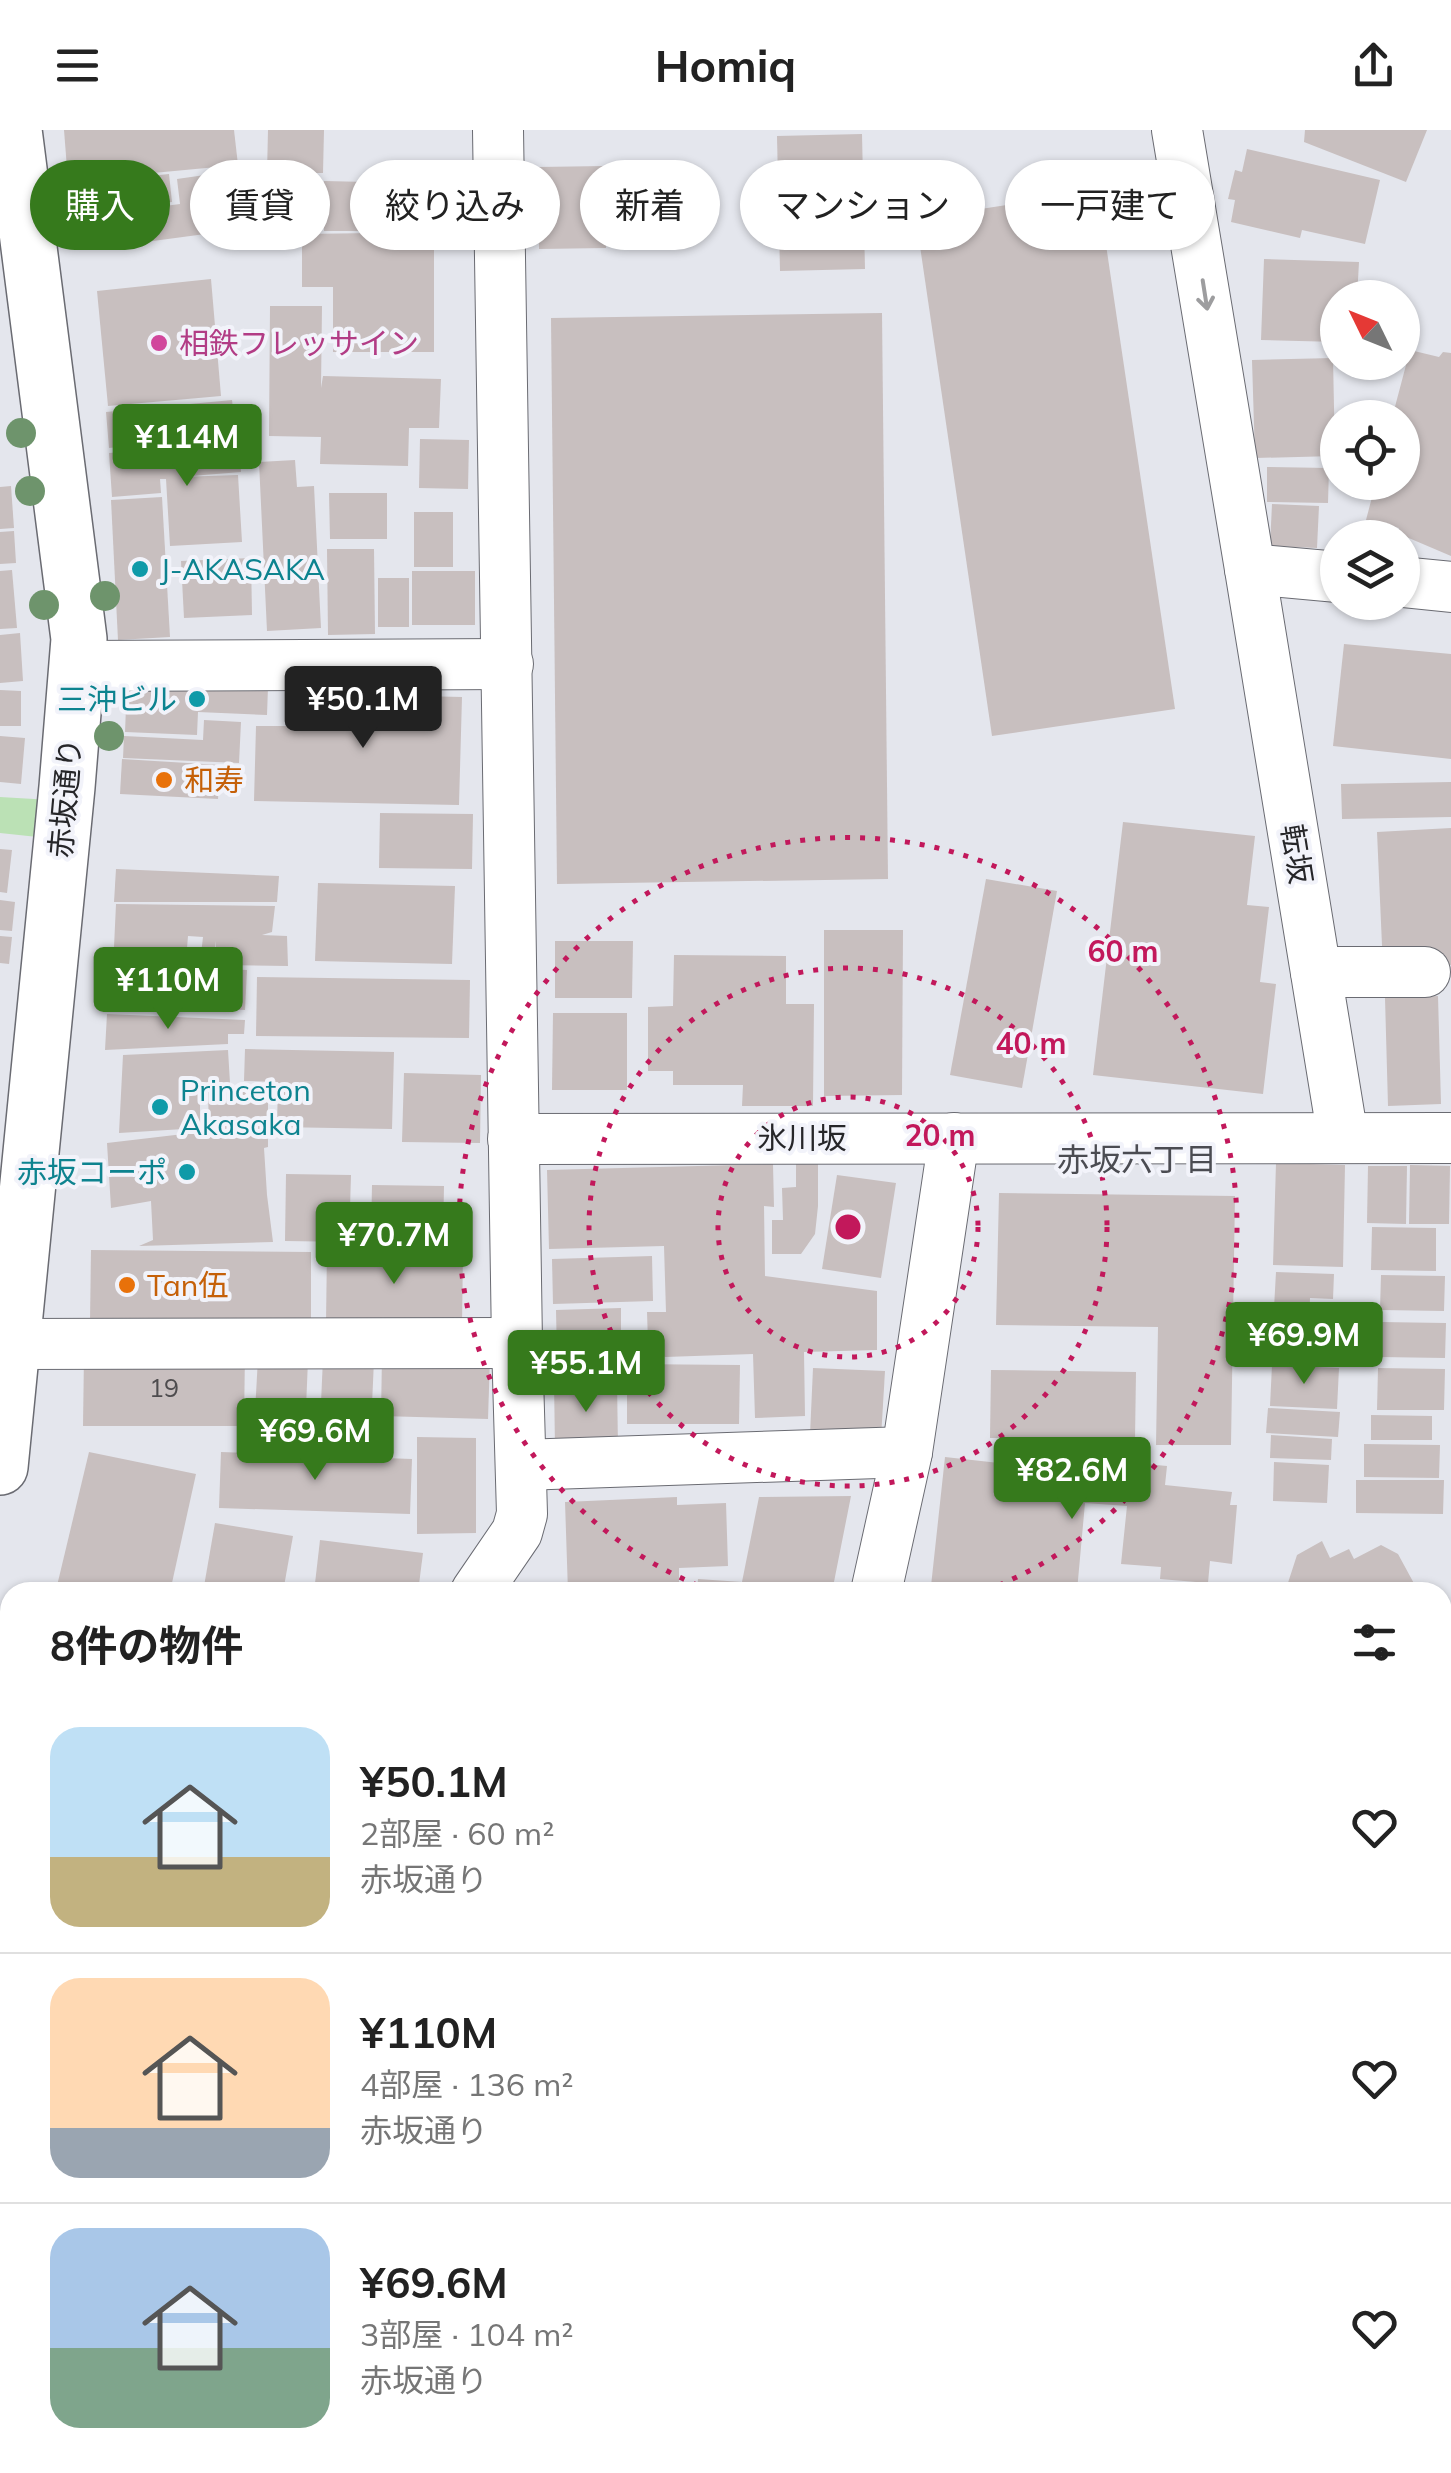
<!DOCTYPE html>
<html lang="ja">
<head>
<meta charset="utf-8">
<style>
  body { margin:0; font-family:Mulish,"Noto Sans JP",sans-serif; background:#f2f2f2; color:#222; height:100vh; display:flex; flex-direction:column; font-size:38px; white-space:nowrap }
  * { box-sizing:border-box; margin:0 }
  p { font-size:32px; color:#767676 }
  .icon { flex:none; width:55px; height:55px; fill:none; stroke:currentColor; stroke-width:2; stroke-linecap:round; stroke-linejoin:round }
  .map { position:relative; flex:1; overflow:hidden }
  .details { position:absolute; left:0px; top:1452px; width:1452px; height:892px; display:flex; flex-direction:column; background:#fff; border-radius:30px 30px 0 0; box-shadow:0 2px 8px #0004 }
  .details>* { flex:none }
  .hud { position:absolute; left:30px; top:30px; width:1392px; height:90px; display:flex; gap:20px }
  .needle { width:65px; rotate:313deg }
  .controls { position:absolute; left:1320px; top:150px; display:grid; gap:20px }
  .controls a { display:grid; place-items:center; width:100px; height:100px; border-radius:50%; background:#fff; box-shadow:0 2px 8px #0004; font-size:50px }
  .price { position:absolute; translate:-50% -85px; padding:0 22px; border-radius:10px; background:#367a1c; color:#fff; font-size:32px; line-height:65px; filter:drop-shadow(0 2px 5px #0008) }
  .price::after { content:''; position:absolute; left:50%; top:60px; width:30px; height:22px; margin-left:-15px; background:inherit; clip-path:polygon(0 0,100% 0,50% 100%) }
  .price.current { background:#222; color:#fff }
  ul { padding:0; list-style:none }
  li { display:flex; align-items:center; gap:30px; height:250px; padding:0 50px }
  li+li { border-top:2px solid #e0e0e0 }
  li span { display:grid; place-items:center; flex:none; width:280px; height:200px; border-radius:30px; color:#555 }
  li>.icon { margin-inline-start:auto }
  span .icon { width:120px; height:120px; fill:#fffc; stroke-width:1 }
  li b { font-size:42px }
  h2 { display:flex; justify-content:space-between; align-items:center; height:120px; padding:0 50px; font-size:42px }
  .pill { padding:0 35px; border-radius:45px; background:#fff; box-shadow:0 2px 8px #0004; font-size:35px; line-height:90px }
  .pill.current { background:#367a1c; color:#fff }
  header { display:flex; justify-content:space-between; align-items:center; height:130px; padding:0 50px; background:#fff; font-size:45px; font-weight:700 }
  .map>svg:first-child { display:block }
  .forest { fill:url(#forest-crowns) }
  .park { fill:#bbe1b5 }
  .building { fill:#c8bfbf }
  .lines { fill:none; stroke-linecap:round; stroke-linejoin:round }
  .minor-casing { stroke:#6a6b72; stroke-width:52 }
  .major-casing { stroke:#6a6b72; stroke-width:58 }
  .minor { stroke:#fff; stroke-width:50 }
  .major { stroke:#fff; stroke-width:55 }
  .tree { fill:#6e946c }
  .oneway { stroke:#9d9d9f }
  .ring { fill:none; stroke:#c2185b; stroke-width:5; stroke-dasharray:5 10 }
  .hotel-dot { fill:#d1479c; stroke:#f2f3fa; stroke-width:4 }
  .culture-dot { fill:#0f9aa8; stroke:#f2f3fa; stroke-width:4 }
  .food-dot { fill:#e8710a; stroke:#f2f3fa; stroke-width:4 }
  .labels { text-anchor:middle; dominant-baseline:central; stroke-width:8; stroke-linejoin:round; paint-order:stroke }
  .number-label { font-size:25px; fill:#4e4c4e }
  .hotel-label { font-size:30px; fill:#b23c85; stroke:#f2f3fa; text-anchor:start }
  .culture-label { font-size:30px; fill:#0d838f; stroke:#f2f3fa; text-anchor:start }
  .food-label { font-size:30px; fill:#c56008; stroke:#f2f3fa; text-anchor:start }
  .street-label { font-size:30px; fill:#262629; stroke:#f2f3fa }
  .neighbourhood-label { font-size:32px; fill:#4b4c52; stroke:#f2f3fa }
  .centre { fill:#c2185b; stroke:#f2f3fa; stroke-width:5 }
  .ring-label { font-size:30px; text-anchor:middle; font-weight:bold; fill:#c2185b; stroke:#f2f3fa; stroke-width:8; stroke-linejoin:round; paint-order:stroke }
</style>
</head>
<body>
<header><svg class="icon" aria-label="menu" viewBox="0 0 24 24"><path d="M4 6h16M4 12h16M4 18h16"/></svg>Homiq<svg class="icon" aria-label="share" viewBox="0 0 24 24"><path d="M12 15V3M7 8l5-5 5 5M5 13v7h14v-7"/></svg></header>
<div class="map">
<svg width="1451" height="2343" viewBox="0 0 1451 2343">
  <defs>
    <pattern id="forest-crowns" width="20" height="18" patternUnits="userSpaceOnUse" patternTransform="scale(2.5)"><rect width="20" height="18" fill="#bbe1b5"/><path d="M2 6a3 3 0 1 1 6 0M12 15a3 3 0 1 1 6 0" fill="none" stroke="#a1c19c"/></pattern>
  </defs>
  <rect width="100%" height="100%" fill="#e4e6ed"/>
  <polygon class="forest" points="1451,2034 1451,2343 1374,2343 1370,2335 1442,2335 1442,2040"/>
  <polygon class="park" points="0,667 51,670 47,708 0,703"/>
  <g class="building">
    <polygon points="64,0 234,0 238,35 68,51"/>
    <polygon points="268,0 324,0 323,43 267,43"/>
    <polygon points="1305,0 1427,0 1406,52 1304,12"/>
    <polygon points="862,4 865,139 780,141 777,6"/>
    <polygon points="1247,19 1380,50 1365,114 1302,100 1300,108 1231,92 1235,70 1228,69 1235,40 1242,42"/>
    <polygon points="605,36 606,118 539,119 538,37"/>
    <polygon points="658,41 659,63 675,63 678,118 635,120 631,42"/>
    <polygon points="169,44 172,72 80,83 76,54"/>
    <polygon points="212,44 220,102 86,120 81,87 180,74 177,49"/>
    <polygon points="266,51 304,51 304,103 265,103"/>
    <polygon points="324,51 368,52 367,101 324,101"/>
    <polygon points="375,51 434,51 434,222 333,222 333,157 302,157 302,104 375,103"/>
    <polygon points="1098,61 1175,579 992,606 916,89"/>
    <polygon points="1264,129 1359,132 1357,168 1338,168 1338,212 1261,210"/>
    <polygon points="211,149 221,266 108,276 97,161"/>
    <polygon points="270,176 322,176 321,258 323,246 441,249 439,298 409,298 408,336 320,334 321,307 269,306"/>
    <polygon points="882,183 888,749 557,754 551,188"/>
    <polygon points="1410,220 1439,227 1443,222 1451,223 1451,426 1397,403 1399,398 1366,390 1376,352 1402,352 1402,288 1392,288"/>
    <polygon points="1333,228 1335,326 1255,328 1252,230"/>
    <polygon points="232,270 236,306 109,318 106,282"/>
    <polygon points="420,309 469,310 468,359 419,358"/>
    <polygon points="239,312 241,342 179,347 238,345 242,412 170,416 166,349 160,349 161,363 112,367 109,323"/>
    <polygon points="295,330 297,357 314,356 321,498 267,501 259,332"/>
    <polygon points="1267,337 1329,338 1328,373 1267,372"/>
    <polygon points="11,356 14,398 0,399 0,357"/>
    <polygon points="329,363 387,363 387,409 330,409"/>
    <polygon points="162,367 170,507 118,510 111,370"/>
    <polygon points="1272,374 1319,376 1317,418 1270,416"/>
    <rect x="414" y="382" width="39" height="55"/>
    <polygon points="14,401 16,433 0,434 0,402"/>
    <polygon points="327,419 374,419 375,504 328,505"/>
    <polygon points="251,428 252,485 184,488 181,431"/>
    <polygon points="12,440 17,498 0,499 0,441"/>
    <rect x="412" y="441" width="63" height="54"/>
    <rect x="378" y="448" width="31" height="49"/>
    <polygon points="20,503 23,551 0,553 0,505"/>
    <polygon points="1344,514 1451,524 1451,629 1333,616"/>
    <polygon points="127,552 268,557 267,585 198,582 197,605 125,602"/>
    <polygon points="0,560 21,561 21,596 0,596"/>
    <polygon points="293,563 462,567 459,675 254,671 256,596 292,596"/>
    <polygon points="204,590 241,592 239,633 123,628 124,606 203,610"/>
    <polygon points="0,606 25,608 21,654 0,652"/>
    <polygon points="122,629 220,635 218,669 120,664"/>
    <polygon points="1451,652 1451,687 1342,689 1341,654"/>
    <polygon points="380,683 473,684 472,739 379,738"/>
    <polygon points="1123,692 1255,706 1247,775 1269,777 1260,852 1276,854 1263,964 1093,945"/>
    <polygon points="1451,698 1451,835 1383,838 1377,702"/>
    <polygon points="0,719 12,720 7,763 0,762"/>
    <polygon points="116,739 279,746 277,772 114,772"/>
    <polygon points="986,749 1057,761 1022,958 950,945"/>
    <polygon points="318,753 455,756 452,834 315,831"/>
    <polygon points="0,770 15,772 12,801 0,800"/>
    <polygon points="116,774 275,776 272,802 262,805 287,806 288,836 216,835 216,811 213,833 200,833 203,807 188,806 187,818 114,817"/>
    <polygon points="824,800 903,800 902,965 824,966"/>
    <polygon points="0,806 12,807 9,834 0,833"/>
    <polygon points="555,811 633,811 632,868 555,868"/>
    <polygon points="674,825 786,826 786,874 814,874 813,976 742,976 743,955 673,955 673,941 648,941 648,877 673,876"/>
    <polygon points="114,834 247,840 245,880 112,875"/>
    <polygon points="257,847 470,850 469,908 256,906"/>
    <polygon points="1438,866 1441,974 1388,976 1385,868"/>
    <polygon points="553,883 627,883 627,960 552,960"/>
    <polygon points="107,884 245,890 244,904 228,904 228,914 105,920"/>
    <polygon points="245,919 394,922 392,999 277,997 278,952 244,951"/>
    <polygon points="228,920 230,953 200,956 200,998 119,1003 123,925"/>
    <polygon points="404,943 481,945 480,1013 402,1012"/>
    <polygon points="268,957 268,1017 264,1018 267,1065 273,1112 139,1116 153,1110 151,1071 111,1078 107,1013 209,1001 208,961"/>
    <polygon points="818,1030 818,1076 815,1104 801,1124 772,1124 772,1090 783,1090 782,1058 796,1057 796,1031"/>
    <polygon points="1276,1033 1345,1035 1343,1137 1273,1135"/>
    <polygon points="773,1034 774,1077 764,1076 765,1146 877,1161 877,1220 804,1222 805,1286 755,1288 753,1224 665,1227 648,1212 647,1182 666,1182 664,1116 549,1119 547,1040"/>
    <polygon points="1410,1035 1450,1036 1449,1094 1409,1094"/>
    <polygon points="1368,1036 1407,1036 1406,1094 1367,1093"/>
    <polygon points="286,1044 351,1045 349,1112 285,1111"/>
    <polygon points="837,1045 896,1053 881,1148 822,1139"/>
    <polygon points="372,1055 444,1056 443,1107 371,1105"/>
    <polygon points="999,1063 1235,1066 1231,1315 1156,1315 1158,1197 996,1195"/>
    <polygon points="1372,1097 1436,1098 1436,1141 1371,1140"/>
    <polygon points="327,1118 463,1121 462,1196 326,1194"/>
    <polygon points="91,1120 311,1122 311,1193 90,1193"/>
    <polygon points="652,1126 653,1171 553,1174 552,1129"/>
    <polygon points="1276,1142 1334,1144 1333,1169 1310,1168 1309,1197 1273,1196"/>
    <polygon points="1381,1145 1445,1146 1444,1181 1380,1180"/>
    <polygon points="621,1178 621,1226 557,1227 556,1180"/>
    <polygon points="1381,1192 1446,1193 1445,1228 1380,1227"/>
    <polygon points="1275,1200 1333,1203 1331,1234 1273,1232"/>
    <polygon points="245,1220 244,1296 83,1296 84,1225"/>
    <polygon points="382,1224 490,1228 488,1289 381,1286"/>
    <polygon points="258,1228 308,1230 305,1302 254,1300"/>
    <polygon points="323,1228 374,1230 371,1297 320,1295"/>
    <polygon points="627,1234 740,1235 739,1294 627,1294"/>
    <polygon points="1272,1235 1339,1238 1337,1279 1270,1276"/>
    <polygon points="813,1238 885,1241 881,1308 810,1305"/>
    <polygon points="1378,1238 1445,1239 1444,1280 1377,1280"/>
    <polygon points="991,1240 1136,1242 1135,1309 990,1308"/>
    <polygon points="617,1251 618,1318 555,1318 554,1252"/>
    <polygon points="1268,1278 1340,1282 1338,1307 1266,1303"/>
    <polygon points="1371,1285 1432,1286 1432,1310 1371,1310"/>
    <polygon points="1271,1305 1332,1309 1331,1330 1270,1328"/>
    <polygon points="417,1307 476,1308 476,1403 417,1404"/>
    <polygon points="1364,1314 1440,1315 1439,1348 1364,1347"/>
    <polygon points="89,1322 196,1344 170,1462 70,1462 56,1460"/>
    <polygon points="221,1322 412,1329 410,1384 219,1378"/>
    <polygon points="1021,1322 1167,1336 1165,1355 1232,1362 1230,1375 1237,1375 1232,1434 1210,1431 1208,1453 1160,1449 1161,1437 1121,1434 1127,1376 1085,1373 1077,1461 987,1452 987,1461 931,1456 945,1327 999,1333 997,1356 1017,1358"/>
    <polygon points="1274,1332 1329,1335 1327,1373 1273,1371"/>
    <polygon points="1356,1350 1444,1350 1443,1384 1356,1383"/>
    <polygon points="851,1366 832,1462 697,1462 698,1449 742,1452 759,1367"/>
    <polygon points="677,1367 677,1375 726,1373 728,1436 679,1438 679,1462 568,1462 565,1372"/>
    <polygon points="215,1393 293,1406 283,1462 203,1462"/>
    <polygon points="320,1410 423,1423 418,1462 314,1462"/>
    <polygon points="1322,1411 1330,1428 1349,1419 1354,1429 1381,1415 1398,1424 1417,1459 1416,1462 1285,1462 1297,1425"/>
    <polygon points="1447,1696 1451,1697 1451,1772 1442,1770 1442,1713"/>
    <polygon points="1442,1877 1451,1883 1451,1998 1442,2004"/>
    <polygon points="1451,2157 1451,2343 1418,2343 1416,2335 1442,2335 1442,2159"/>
    <rect x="433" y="2335" width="46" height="8"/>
    <polygon points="1049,2335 1268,2335 1271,2343 1052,2343"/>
  </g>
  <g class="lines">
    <defs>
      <g id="minor">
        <polyline points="1177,0 1250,439 1338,447"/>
        <polyline points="1250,439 1343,1008"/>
        <polyline points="1402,452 1451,457"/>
        <polyline points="77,536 508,534"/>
        <polyline points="1316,842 1425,842"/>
        <polyline points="513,1009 1451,1008"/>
        <polyline points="11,1214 517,1213"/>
        <polyline points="521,1335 907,1322"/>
        <polyline points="476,1462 517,1402 522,1384 517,1213 498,0"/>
        <polyline points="876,1462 907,1322 954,1008"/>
        <polyline points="0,1613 10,1620"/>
        <polyline points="1442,1806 1451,1812"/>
        <polyline points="0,2155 10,2155"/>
        <polyline points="739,2335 739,2343"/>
        <polyline points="416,2343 416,2335"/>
      </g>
      <polyline id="major" points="0,1337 67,657 79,509 14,0"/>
    </defs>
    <use href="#minor" class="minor-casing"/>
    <use href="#major" class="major-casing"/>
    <use href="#minor" class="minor"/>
    <use href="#major" class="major"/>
  </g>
  <g class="tree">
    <circle cx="21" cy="303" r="15"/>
    <circle cx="30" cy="361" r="15"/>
    <circle cx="105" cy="466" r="15"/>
    <circle cx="44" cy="475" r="15"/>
    <circle cx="109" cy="606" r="15"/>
  </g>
  <defs><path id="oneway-shaft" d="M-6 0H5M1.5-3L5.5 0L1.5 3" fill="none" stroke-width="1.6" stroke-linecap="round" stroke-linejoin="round" transform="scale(2.5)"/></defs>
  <use class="oneway" href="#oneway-shaft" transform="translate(1205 165) rotate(81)"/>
  <g class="ring">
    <circle cx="848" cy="1097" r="130"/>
    <circle cx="848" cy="1097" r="259"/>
    <path d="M712 1461A389 389 0 1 1 984 1461"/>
  </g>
  <circle class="hotel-dot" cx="159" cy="213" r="10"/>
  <g class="culture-dot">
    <circle cx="140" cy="439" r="10"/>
    <circle cx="197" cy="569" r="10"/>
    <circle cx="160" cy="977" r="10"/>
    <circle cx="187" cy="1042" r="10"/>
  </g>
  <g class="food-dot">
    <circle cx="164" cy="650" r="10"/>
    <circle cx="127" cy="1155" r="10"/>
  </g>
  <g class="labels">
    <g class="number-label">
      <text x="164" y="1257">19</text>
    </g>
    <g class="hotel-label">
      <text x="179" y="213">相鉄フレッサイン</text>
    </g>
    <g class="culture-label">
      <text x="160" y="439">J-AKASAKA</text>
      <text x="177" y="569" text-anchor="end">三沖ビル</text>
      <text x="180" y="960">Princeton<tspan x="180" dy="34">Akasaka</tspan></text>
      <text x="167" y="1042" text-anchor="end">赤坂コーポ</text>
    </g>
    <g class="food-label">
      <text x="184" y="650">和寿</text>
      <text x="147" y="1155">Tan伍</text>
    </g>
    <g class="street-label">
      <text transform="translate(65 668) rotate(-85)">赤坂通り</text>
      <text transform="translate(1297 724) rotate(81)">転坂</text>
      <text x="802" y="1008">氷川坂</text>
    </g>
    <g class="neighbourhood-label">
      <text x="1137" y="1029">赤坂六丁目</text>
    </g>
  </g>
  <circle cx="848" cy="1097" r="15" class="centre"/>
  <g class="ring-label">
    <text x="1123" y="832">60 m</text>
    <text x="1031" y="924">40 m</text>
    <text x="940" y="1016">20 m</text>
  </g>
</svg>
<div class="controls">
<a><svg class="needle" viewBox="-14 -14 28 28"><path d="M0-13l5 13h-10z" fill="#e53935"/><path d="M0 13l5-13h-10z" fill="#767676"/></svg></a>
<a><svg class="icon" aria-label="locate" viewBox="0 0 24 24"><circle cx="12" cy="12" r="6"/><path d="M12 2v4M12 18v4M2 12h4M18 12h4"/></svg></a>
<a><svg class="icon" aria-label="layers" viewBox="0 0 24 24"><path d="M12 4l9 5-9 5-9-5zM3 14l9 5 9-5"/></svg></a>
</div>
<b class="price" style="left:187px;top:359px">¥114M</b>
<b class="price current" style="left:363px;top:621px">¥50.1M</b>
<b class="price" style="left:168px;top:902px">¥110M</b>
<b class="price" style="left:394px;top:1157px">¥70.7M</b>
<b class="price" style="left:1304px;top:1257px">¥69.9M</b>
<b class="price" style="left:586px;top:1285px">¥55.1M</b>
<b class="price" style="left:315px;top:1353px">¥69.6M</b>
<b class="price" style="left:1072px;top:1392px">¥82.6M</b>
<div class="hud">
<a class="pill current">購入</a>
<a class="pill">賃貸</a>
<a class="pill">絞り込み</a>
<a class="pill">新着</a>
<a class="pill">マンション</a>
<a class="pill">一戸建て</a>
</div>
<section class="details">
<h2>8件の物件<svg class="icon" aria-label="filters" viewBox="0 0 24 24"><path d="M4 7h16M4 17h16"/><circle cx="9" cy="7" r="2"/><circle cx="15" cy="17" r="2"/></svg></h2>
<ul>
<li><span style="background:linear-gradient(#bfe0f5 65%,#c2b280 0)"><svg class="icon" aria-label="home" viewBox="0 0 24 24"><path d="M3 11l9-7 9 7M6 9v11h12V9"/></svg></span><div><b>¥50.1M</b><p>2部屋 · 60 m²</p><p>赤坂通り</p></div><svg class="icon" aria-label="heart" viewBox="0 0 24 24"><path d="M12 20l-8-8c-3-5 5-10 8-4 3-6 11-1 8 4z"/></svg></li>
<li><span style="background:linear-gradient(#ffd9b3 75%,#9aa5b1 0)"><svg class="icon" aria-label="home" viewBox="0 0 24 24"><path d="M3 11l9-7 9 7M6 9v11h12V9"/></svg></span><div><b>¥110M</b><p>4部屋 · 136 m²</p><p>赤坂通り</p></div><svg class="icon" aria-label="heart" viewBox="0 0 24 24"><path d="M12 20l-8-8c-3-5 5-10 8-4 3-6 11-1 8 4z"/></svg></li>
<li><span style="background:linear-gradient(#a9c7e8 60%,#7fa58c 0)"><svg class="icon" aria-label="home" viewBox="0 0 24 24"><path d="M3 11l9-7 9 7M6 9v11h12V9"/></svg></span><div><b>¥69.6M</b><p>3部屋 · 104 m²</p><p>赤坂通り</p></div><svg class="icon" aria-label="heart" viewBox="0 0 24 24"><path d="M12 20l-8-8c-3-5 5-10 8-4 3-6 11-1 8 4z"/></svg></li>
</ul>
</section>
</div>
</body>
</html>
